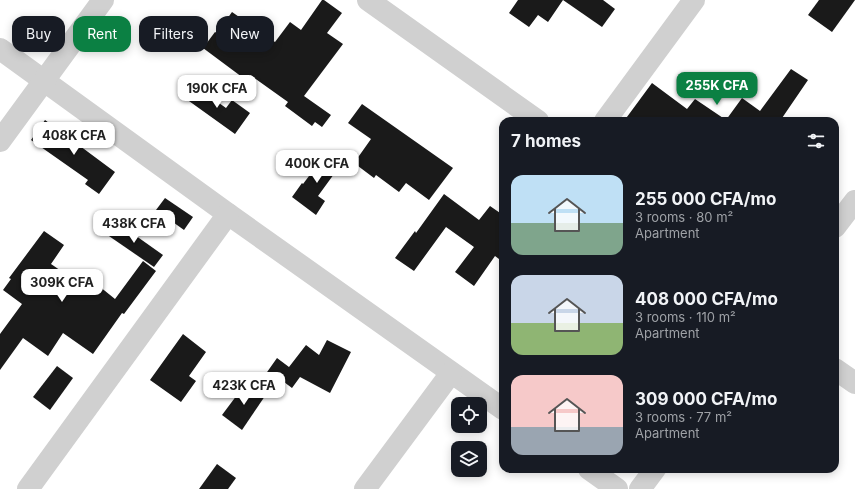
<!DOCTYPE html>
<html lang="en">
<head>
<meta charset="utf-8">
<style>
  body { margin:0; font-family:Inter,sans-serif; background:#242831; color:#f1f3f6; height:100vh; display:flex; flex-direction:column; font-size:15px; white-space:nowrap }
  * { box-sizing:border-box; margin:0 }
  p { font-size:13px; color:#9ea1a6 }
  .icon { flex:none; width:22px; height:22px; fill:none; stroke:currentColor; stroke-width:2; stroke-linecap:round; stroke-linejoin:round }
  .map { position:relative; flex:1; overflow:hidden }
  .drawer { position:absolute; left:499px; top:117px; width:340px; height:356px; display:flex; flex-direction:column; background:#171b24; border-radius:12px; box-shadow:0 2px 10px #0003 }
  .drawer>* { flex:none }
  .hud { position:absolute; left:12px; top:16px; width:380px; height:36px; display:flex; gap:8px }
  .fabs { position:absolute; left:451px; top:397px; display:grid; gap:8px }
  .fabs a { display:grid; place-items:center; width:36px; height:36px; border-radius:8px; background:#171b24; box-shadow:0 2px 10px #0003; font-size:20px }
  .price { position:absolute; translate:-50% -34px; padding:0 9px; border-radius:8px; background:#fff; color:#222; font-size:13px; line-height:26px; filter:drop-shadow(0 1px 2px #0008) }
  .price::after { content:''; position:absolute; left:50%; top:24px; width:12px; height:9px; margin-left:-6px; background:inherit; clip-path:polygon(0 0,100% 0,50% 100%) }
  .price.selected { background:#0b8043; color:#fff }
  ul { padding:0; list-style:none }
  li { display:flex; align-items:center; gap:12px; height:100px; padding:0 12px }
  li span { display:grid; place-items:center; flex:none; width:112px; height:80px; border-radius:12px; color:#555 }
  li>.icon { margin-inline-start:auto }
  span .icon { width:48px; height:48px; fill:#fffc; stroke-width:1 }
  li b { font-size:17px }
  h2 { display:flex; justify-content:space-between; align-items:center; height:48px; padding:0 12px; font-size:17px }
  .chip { padding:0 14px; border-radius:12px; background:#171b24; box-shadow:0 2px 10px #0003; font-size:14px; line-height:36px }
  .chip.selected { background:#0b8043; color:#fff }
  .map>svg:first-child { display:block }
  .building { fill:#1a1a1a }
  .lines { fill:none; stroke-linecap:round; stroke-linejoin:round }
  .minor { stroke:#d0d0d0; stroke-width:22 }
</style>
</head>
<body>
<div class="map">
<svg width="855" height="489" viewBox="0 0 855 489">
  <rect width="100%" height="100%" fill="#fff"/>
  <g class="building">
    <polygon points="322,0 324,0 342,13 327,33 343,44 304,96 331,115 322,127 315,122 312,126 285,106 288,102 250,75 246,80 203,48 215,32 217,33 232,12 275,42 290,22 301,30"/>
    <polygon points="518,0 563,0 548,22 538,15 529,27 509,13"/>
    <polygon points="563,0 603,0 615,9 602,27"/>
    <polygon points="819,0 855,0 832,32 808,15"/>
    <polygon points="791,69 808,80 780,121 624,121 652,83 687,109 695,99 726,120 742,98 760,111"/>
    <polygon points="191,83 226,108 232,100 250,113 235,134 182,96"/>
    <polygon points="362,104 453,168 429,200 406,183 399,192 376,175 374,178 354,163 371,139 348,123"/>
    <polygon points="45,120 115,172 99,194 85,184 88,180 31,140"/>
    <polygon points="327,152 342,163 318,196 325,201 316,215 292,197 302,183 303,184"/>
    <polygon points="444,194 479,220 490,206 503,215 503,262 495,256 474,286 455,272 474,247 446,227 414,271 395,258 415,231 416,233"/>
    <polygon points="165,198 193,217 184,230 156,210"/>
    <polygon points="115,221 163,255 154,267 106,234"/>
    <polygon points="44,231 64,245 51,264 83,286 89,278 115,299 143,261 156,271 124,314 122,313 93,354 63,333 48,356 23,338 0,370 0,334 22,304 3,290 11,279 9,278"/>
    <polygon points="183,334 206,352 189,376 196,381 181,402 150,380"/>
    <polygon points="327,340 351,352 330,393 300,377 292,388 280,379 272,391 260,382 277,358 289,367 306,345 319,355"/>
    <polygon points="57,366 73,378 50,410 33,397"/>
    <polygon points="246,383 265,396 242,430 222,415"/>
    <polygon points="217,464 236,478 228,489 199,489"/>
  </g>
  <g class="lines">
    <g class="minor">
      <polyline points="368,0 538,121"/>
      <polyline points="0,49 228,214 503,409"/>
      <polyline points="605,121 694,0"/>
      <polyline points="0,141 103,0"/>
      <polyline points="835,227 855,201"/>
      <polyline points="835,369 855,383"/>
      <polyline points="589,469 617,489"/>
      <polyline points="28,489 228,214"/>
      <polyline points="365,489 451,373"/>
      <polyline points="640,489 655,469"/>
    </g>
  </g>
</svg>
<div class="fabs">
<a><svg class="icon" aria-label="locate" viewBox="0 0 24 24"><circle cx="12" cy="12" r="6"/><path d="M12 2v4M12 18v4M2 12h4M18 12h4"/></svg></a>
<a><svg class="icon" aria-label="layers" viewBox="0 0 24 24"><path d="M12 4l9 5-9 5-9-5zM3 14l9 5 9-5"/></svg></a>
</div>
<b class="price selected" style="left:717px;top:106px">255K CFA</b>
<b class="price" style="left:217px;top:109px">190K CFA</b>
<b class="price" style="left:74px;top:156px">408K CFA</b>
<b class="price" style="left:317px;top:184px">400K CFA</b>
<b class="price" style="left:134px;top:244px">438K CFA</b>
<b class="price" style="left:62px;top:303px">309K CFA</b>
<b class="price" style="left:244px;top:406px">423K CFA</b>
<div class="hud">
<a class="chip">Buy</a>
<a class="chip selected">Rent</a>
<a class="chip">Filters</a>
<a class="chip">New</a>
</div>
<section class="drawer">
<h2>7 homes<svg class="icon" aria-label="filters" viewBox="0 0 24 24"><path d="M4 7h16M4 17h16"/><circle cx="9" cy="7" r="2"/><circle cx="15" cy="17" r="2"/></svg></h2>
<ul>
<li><span style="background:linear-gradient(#bfe0f5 60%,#7fa58c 0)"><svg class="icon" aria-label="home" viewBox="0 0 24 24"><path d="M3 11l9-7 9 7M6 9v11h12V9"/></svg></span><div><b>255 000 CFA/mo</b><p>3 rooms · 80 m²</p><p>Apartment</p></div></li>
<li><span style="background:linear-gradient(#c9d6e8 60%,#8fb573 0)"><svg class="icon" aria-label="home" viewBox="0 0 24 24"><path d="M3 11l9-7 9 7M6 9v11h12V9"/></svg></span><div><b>408 000 CFA/mo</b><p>3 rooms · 110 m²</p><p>Apartment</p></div></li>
<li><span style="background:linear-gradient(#f6c9c9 65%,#9aa5b1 0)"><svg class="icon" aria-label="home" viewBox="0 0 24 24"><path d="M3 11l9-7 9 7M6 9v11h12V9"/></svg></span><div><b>309 000 CFA/mo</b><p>3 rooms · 77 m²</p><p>Apartment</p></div></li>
</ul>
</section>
</div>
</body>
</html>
